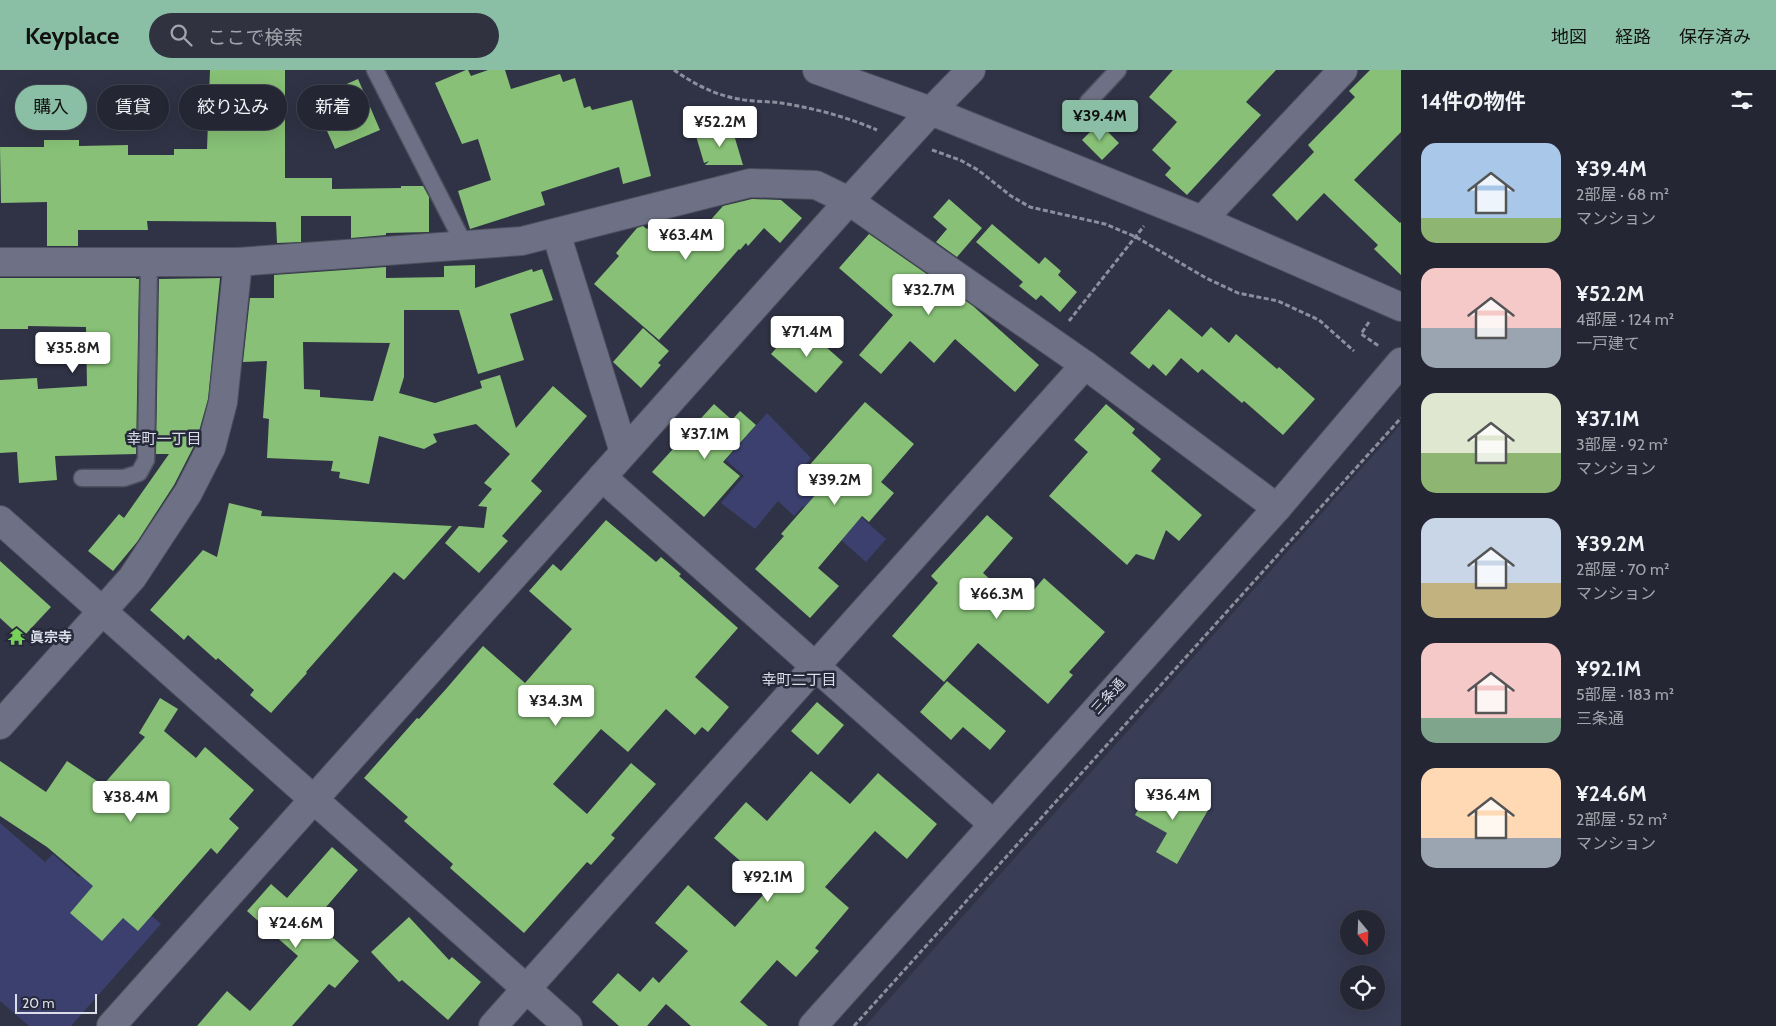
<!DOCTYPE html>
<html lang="ja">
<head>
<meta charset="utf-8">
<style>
  body { margin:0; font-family:Cabin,"Noto Sans JP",sans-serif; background:#303240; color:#f1f3f6; height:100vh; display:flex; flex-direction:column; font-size:19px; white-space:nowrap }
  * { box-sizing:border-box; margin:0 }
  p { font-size:16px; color:#a3a5ac }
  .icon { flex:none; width:28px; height:28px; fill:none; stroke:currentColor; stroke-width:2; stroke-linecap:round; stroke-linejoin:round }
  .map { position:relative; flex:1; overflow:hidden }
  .side { display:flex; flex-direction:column; background:#242634; width:375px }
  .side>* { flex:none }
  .banner { position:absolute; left:15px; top:15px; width:475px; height:45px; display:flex; gap:10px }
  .needle { width:32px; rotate:161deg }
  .buttons { position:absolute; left:1340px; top:840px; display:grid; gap:10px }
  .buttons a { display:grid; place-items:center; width:45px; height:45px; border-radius:50%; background:#242634; box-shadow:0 5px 20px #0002,0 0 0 1px #41434f; font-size:25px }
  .scale { position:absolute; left:15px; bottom:12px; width:82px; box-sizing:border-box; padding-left:5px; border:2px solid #dbdde9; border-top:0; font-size:14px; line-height:18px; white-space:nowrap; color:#dbdde9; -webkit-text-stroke:4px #26293a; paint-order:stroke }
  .price { position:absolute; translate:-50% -42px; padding:0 11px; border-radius:5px; background:#fff; color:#222; font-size:16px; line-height:32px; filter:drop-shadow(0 1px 2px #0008) }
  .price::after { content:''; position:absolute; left:50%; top:30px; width:15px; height:11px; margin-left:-8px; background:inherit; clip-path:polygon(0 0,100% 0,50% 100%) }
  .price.active { background:#8abfa5; color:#111 }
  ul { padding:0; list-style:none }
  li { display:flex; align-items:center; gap:15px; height:125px; padding:0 20px }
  li span { display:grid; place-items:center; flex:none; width:140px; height:100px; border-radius:15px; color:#555 }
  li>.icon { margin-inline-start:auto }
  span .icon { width:60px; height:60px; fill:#fffc; stroke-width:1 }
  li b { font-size:21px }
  h2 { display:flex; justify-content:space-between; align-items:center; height:60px; padding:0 20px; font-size:21px }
  .chip { padding:0 18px; border-radius:22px; background:#242634; box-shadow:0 5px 20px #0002,0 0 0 1px #41434f; font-size:18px; line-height:45px }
  .chip.active { background:#8abfa5; color:#111 }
  header { display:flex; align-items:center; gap:30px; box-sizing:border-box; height:70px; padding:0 25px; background:#8abfa5; color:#111 }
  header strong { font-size:24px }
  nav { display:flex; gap:28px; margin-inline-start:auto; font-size:18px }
  .search { width:350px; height:45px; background:#303240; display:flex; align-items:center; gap:12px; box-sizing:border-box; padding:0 18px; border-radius:28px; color:#a3a5ac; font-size:19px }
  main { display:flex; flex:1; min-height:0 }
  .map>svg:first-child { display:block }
  .built { fill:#393d55; fill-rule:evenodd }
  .green { fill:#3b406e }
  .building { fill:#87c076; fill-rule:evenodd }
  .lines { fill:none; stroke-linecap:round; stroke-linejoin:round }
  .service-casing { stroke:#4f5160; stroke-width:19 }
  .minor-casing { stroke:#4f5160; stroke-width:30 }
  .tertiary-casing { stroke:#4f5160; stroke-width:30 }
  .path { stroke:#8c8e9d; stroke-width:3; stroke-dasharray:5 2.5; stroke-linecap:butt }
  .service { stroke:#6e7185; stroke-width:16 }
  .minor { stroke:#6e7185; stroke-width:28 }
  .tertiary { stroke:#6e7185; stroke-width:28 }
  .labels { text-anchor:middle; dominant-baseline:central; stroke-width:5; stroke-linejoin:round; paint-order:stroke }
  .poi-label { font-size:14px; font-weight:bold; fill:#dbdde9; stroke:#26293a; text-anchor:start }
  .street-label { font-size:14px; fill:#dbdde9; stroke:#26293a }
  .neighbourhood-label { font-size:15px; fill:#dbdde9; stroke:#26293a }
</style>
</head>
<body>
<header>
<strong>Keyplace</strong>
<div class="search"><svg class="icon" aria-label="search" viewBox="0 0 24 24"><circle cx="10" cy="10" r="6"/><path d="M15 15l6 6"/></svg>ここで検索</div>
<nav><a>地図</a><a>経路</a><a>保存済み</a></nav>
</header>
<main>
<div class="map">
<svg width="1401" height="956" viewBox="0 0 1401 956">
  <rect width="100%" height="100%" fill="#303345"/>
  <path class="built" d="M1401 354V956H865ZM1349 849H1376V876H1349ZM1349 904H1376V931H1349Z"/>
  <g class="green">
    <polygon points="767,343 811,388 804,397 886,469 866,492 803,436 794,446 778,431 755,459 721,433 744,406 726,390"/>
    <polygon points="0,753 45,792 53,784 79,807 92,793 161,854 71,956 29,956 0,931"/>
  </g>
  <g class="building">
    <polygon points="210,0 285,0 285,108 332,108 332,119 401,118 401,116 423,116 429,127 429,162 386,163 386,165 351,168 351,146 301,146 301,172 277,173 276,152 147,151 148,160 78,160 78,176 47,176 47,132 1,133 0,77 44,77 44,70 79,70 79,76 128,75 128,85 174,85 174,79 207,79"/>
    <polygon points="466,0 468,0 471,6 488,0 505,0 511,19 560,4 563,12 575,8 584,38 590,36 592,40 632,30 651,106 623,114 619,97 541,122 545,135 470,159 458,121 491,110 478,69 462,74 435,13"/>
    <polygon points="1173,0 1276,0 1246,32 1261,45 1187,125 1165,105 1171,98 1152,80 1177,52 1149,27"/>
    <polygon points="1370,0 1401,0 1401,62 1354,110 1400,153 1401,152 1401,205 1374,179 1378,175 1324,123 1297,151 1272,125 1314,82 1308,75 1355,27 1349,21"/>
    <polygon points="358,9 380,60 335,79 313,29"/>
    <polygon points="1099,53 1119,73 1102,90 1082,70"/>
    <polygon points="731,55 743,95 705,95 709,91 704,93 696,66"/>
    <polygon points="752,129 781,130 802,148 780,173 764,158 748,176 746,173 740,180 739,179 659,270 594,214 619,186 616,183 637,158 643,156 647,159 652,154 656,153 685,179 723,136"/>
    <polygon points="949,129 982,158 957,187 936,172 947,159 933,147"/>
    <polygon points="992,154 1039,194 1045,187 1061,201 1058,205 1077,222 1060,242 1041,225 1036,230 1019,216 1023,212 976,172"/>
    <polygon points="869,164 973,236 1039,295 1015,322 955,269 934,293 910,271 881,304 859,285 893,245 839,198"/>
    <path d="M475 195V218L532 199 533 202 542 199 553 230 510 244 524 290 478 304 459 240H404V307L399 323 435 333 482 318 480 311 500 305 516 358 553 316 587 346 531 411 542 421 502 466 508 471 479 503 445 473 459 456 484 458 487 437 478 436 492 419 484 413 510 384 476 354 433 364 437 372 424 379 379 366 369 414 339 408 340 402 331 401 333 391 267 388 269 349 263 348 267 291 243 292 250 228H274V205L386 197V208L444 207V196ZM303 272 390 273 373 331 320 327V320L304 319Z"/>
    <polygon points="0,208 136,208 136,209 139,209 136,384 55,386 57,410 19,413 17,382 0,383 0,310 37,308 38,319 87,316 86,257 28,256 28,259 0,259"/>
    <polygon points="220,208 208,329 196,372 174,415 137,472 113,501 88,481 119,444 124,448 169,384 156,384 159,209"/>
    <polygon points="1169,239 1202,267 1211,257 1229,273 1236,264 1277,299 1279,297 1315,329 1283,365 1244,331 1242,333 1202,299 1198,303 1181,288 1166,306 1153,294 1149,299 1130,283"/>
    <polygon points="799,253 843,292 816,323 771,284"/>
    <polygon points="643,258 669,281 658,293 661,295 641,318 613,292"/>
    <polygon points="865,332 914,374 881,412 894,423 869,452 862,446 818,498 839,516 810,548 755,499 784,466 781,464 825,414 807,398"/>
    <polygon points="714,334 732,350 740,341 756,355 723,392 740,406 704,447 652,402"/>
    <polygon points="1106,334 1135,359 1132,363 1161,389 1151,401 1202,445 1179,471 1166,460 1154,490 1136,484 1127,495 1049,426 1088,382 1074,370"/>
    <polygon points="229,433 262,441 261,446 452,456 404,510 394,502 306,602 307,603 271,643 250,625 254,620 218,588 216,590 188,565 184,570 150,540 203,480 217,487"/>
    <polygon points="987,445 1013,468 983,503 1020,536 1044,508 1105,562 1069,602 1073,605 1048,634 978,573 944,612 892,566 938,513 931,506"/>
    <polygon points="606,450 656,492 661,487 681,504 679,506 738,558 695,607 729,637 708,662 702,657 695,665 666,639 628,682 601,659 553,714 587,744 631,693 656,714 611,765 615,768 591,795 587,792 524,863 450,798 453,794 404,751 408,747 364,708 417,648 419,649 446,619 483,576 525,613 572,559 529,521 553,494 561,501"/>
    <polygon points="0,491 51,537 22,568 0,548"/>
    <polygon points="947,611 1006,661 990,680 963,657 951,670 920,642"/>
    <polygon points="160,628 178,639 164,661 196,688 205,677 254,720 229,749 239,758 217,784 211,778 138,861 123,848 102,871 70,843 93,816 47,777 0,746 0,691 46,722 67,691 103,715 145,667 139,663"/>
    <polygon points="817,632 844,655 818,685 791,661"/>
    <polygon points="811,701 850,734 878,703 937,754 907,789 875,761 825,817 849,838 815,878 819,881 796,907 777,890 740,932 768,956 691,956 666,934 647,956 619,956 592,932 618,903 640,922 653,907 659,913 688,881 655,853 688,815 735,857 770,817 714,768 746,732 767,751"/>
    <polygon points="1150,718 1182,737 1190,722 1211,735 1177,794 1156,782 1167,763 1135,745"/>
    <polygon points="332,777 358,800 314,851 359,891 335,918 329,914 292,956 197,956 227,921 250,941 298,886 247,841 271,814 287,828"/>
    <polygon points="409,847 449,890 452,887 481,912 448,950 402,910 399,912 371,882"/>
  </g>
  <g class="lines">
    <defs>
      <g id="service">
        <polyline points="375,0 465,176"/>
        <polyline points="1088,32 1118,0"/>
        <polyline points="82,408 124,408 139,403 146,390 149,192"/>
      </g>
      <g id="minor">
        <polyline points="817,0 931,41 1202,150 1401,237"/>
        <polyline points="1202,150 1343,0"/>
        <polyline points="556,163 624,382"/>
        <polyline points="0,192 238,192 522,171 750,113 816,115 849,131 1085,295 1277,438"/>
        <polyline points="602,407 993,754"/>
        <polyline points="0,450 568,956"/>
        <polyline points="0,655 132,508 188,423 211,378 223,332 238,192"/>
        <polyline points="111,956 849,131 931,41 971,0"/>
        <polyline points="493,956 1085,295"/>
      </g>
      <polyline id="tertiary" points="813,956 1277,438 1401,292"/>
    </defs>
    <use href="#service" class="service-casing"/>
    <use href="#minor" class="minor-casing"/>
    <use href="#tertiary" class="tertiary-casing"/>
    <g class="path">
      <path d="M674 0C694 14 715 25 739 29 753 32 768 31 781 33 814 38 847 47 877 60"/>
      <polyline points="932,80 960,90 978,100 1011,126 1030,137 1105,154 1136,167 1206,208 1238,223 1278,231 1319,250 1354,281"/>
      <polyline points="1069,251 1144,156"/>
      <polyline points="1369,252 1361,264 1379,276"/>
      <polyline points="854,956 1401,348"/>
    </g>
    <use href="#service" class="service"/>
    <use href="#minor" class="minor"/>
    <use href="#tertiary" class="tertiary"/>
  </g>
  <defs>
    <symbol id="temple-bare" viewBox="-9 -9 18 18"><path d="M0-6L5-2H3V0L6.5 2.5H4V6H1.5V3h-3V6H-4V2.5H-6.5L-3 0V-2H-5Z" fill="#77d259" stroke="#26293a" stroke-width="2.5" paint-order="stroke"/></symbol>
  </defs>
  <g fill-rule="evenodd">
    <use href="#temple-bare" x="4" y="554" width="25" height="25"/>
  </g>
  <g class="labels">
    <g class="poi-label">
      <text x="30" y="567">眞宗寺</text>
    </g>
    <g class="street-label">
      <text transform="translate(1108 626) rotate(-48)">三条通</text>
    </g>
    <g class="neighbourhood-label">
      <text x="164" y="369">幸町一丁目</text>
      <text x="799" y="610">幸町二丁目</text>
    </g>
  </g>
</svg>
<div class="buttons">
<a><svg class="needle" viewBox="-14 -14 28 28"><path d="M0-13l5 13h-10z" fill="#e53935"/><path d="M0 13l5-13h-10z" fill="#a3a5ac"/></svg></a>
<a><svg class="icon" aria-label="locate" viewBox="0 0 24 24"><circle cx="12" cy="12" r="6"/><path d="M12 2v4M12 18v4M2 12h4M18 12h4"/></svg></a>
</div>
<div class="scale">20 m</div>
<b class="price active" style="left:1100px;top:72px">¥39.4M</b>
<b class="price" style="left:720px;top:78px">¥52.2M</b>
<b class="price" style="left:686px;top:191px">¥63.4M</b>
<b class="price" style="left:929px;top:246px">¥32.7M</b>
<b class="price" style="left:807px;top:288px">¥71.4M</b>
<b class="price" style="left:73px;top:304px">¥35.8M</b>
<b class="price" style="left:705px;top:390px">¥37.1M</b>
<b class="price" style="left:835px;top:436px">¥39.2M</b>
<b class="price" style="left:997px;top:550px">¥66.3M</b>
<b class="price" style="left:556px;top:657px">¥34.3M</b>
<b class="price" style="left:1173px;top:751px">¥36.4M</b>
<b class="price" style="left:131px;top:753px">¥38.4M</b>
<b class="price" style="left:768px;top:833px">¥92.1M</b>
<b class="price" style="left:296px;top:879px">¥24.6M</b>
<div class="banner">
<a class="chip active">購入</a>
<a class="chip">賃貸</a>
<a class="chip">絞り込み</a>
<a class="chip">新着</a>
</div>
</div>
<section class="side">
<h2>14件の物件<svg class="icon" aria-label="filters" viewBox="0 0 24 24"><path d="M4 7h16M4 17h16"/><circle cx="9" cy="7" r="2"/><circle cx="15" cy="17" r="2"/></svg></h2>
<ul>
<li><span style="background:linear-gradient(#a9c7e8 75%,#8fb573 0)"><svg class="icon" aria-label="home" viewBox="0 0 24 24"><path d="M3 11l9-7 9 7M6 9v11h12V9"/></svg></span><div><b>¥39.4M</b><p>2部屋 · 68 m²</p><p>マンション</p></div></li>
<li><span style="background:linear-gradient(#f6c9c9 60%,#9aa5b1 0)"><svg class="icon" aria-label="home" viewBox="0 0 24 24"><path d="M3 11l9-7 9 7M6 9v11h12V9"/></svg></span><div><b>¥52.2M</b><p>4部屋 · 124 m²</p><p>一戸建て</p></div></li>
<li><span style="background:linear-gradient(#dfe7d0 60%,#8fb573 0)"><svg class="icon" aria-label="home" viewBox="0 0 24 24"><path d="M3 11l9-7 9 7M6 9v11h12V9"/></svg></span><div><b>¥37.1M</b><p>3部屋 · 92 m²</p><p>マンション</p></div></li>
<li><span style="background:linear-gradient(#c9d6e8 65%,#c2b280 0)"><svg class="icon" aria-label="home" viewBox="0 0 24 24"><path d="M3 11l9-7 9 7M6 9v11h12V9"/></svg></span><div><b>¥39.2M</b><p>2部屋 · 70 m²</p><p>マンション</p></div></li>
<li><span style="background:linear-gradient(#f6c9c9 75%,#7fa58c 0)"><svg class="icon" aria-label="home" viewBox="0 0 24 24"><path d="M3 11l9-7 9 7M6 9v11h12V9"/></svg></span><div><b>¥92.1M</b><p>5部屋 · 183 m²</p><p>三条通</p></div></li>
<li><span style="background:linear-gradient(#ffd9b3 70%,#9aa5b1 0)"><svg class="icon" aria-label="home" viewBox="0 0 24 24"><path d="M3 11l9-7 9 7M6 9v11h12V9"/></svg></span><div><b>¥24.6M</b><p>2部屋 · 52 m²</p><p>マンション</p></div></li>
</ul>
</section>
</main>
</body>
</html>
